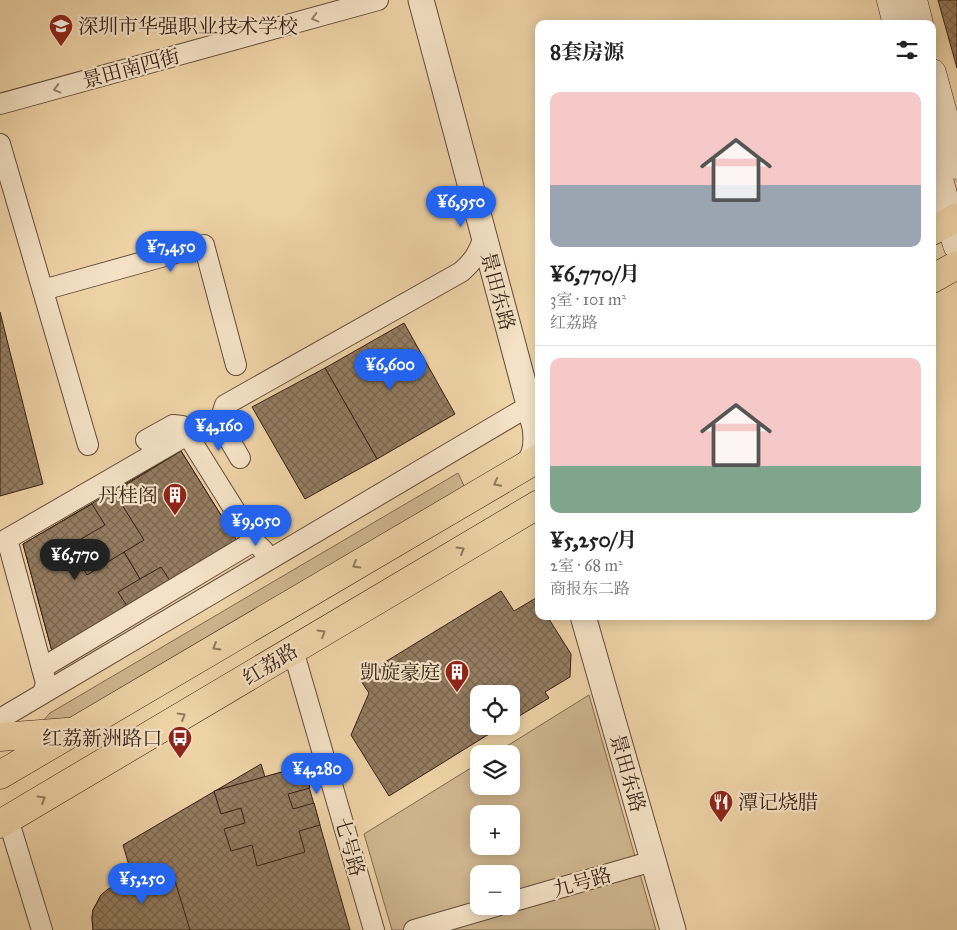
<!DOCTYPE html>
<html lang="zh">
<head>
<meta charset="utf-8">
<style>
  body { margin:0; font-family:"IM FELL Great Primer","Noto Serif SC",serif; background:#f2f2f2; color:#222; height:100vh; display:flex; flex-direction:column; font-size:19px; white-space:nowrap }
  * { box-sizing:border-box; margin:0 }
  p { font-size:16px; color:#767676 }
  .icon { flex:none; width:28px; height:28px; fill:none; stroke:currentColor; stroke-width:2; stroke-linecap:round; stroke-linejoin:round }
  .map { position:relative; flex:1; overflow:hidden }
  .side { position:absolute; left:535px; top:20px; width:401px; height:600px; display:flex; flex-direction:column; background:#fff; border-radius:10px; box-shadow:0 2px 12px #0003 }
  .side>* { flex:none }
  .fabs { position:absolute; left:470px; top:685px; display:grid; gap:10px }
  .fabs a { display:grid; place-items:center; width:50px; height:50px; border-radius:10px; background:#fff; box-shadow:0 2px 12px #0003; font-size:25px }
  .price { position:absolute; translate:-50% -42px; padding:0 11px; border-radius:18px; background:#2563eb; color:#fff; font-size:16px; line-height:32px; filter:drop-shadow(0 1px 2px #0008) }
  .price::after { content:''; position:absolute; left:50%; top:30px; width:15px; height:11px; margin-left:-8px; background:inherit; clip-path:polygon(0 0,100% 0,50% 100%) }
  .price.selected { background:#222; color:#fff }
  ul { padding:0; list-style:none }
  li { display:grid; align-content:center; gap:10px; height:265px; padding:0 15px }
  li+li { border-top:1px solid #e0e0e0 }
  li span { display:grid; place-items:center; height:155px; border-radius:10px; color:#555 }
  li>.icon { margin-inline-start:auto }
  span .icon { width:90px; height:90px; fill:#fffc; stroke-width:1 }
  li b { font-size:21px }
  h2 { display:flex; justify-content:space-between; align-items:center; height:60px; padding:0 15px; font-size:21px }
  .map>svg:first-child { display:block }
  .green { fill:#cfb58e; stroke:#826a52; fill-rule:evenodd }
  .building { fill:url(#building-cross-hatch); stroke:#352015 }
  .lines { fill:none; stroke-linecap:round; stroke-linejoin:round }
  .minor-casing { stroke:#634d3a; stroke-width:22 }
  .tertiary-casing { stroke:#634d3a; stroke-width:27 }
  .secondary-casing { stroke:#352015; stroke-width:29 }
  .primary-casing { stroke:#352015; stroke-width:29 }
  .minor { stroke:#f4e2c6; stroke-width:20 }
  .tertiary { stroke:#f4e2c6; stroke-width:25 }
  .secondary { stroke:#f4e2c6; stroke-width:28 }
  .primary { stroke:#eed3a7; stroke-width:28 }
  .oneway { stroke:#94816e }
  .oneway2 { stroke:#927a5e }
  .labels { text-anchor:middle; dominant-baseline:central; stroke-width:4.5; stroke-linejoin:round; paint-order:stroke }
  .poi-label { font-size:20px; fill:#352015; stroke:#f4e2c6; text-anchor:end }
  .street-label { font-size:20px; fill:#352015; stroke:#f4e2c6 }
</style>
</head>
<body>
<div class="map">
<svg width="957" height="930" viewBox="0 0 957 930">
  <defs>
    <pattern id="building-cross-hatch" width="8" height="8" patternUnits="userSpaceOnUse" patternTransform="scale(1.25)"><rect width="8" height="8" fill="#957d61"/><path d="M0 0l8 8M0 8l8-8" fill="none" stroke="#7a664f"/></pattern>
  </defs>
  <rect width="100%" height="100%" fill="#eed3a7"/>
  <filter id="stains"><feTurbulence type="fractalNoise" baseFrequency=".004" numOctaves="4"/><feColorMatrix values="0 0 0 0 .2 0 0 0 0 .09 0 0 0 0 .02 0 0 0 .5 -.17"/></filter>
  <radialGradient id="worn" r=".72"><stop offset=".6" stop-color="#630" stop-opacity="0"/><stop offset="1" stop-color="#630" stop-opacity=".3"/></radialGradient>
  <g class="green">
    <polygon points="458,473 467,492 70,721 43,721 50,713"/>
    <path d="M589 695 656 930H392L364 834 479 763V786H511V754H494ZM479 814H511V846H479ZM479 874H511V906H479Z"/>
  </g>
  <g class="building">
    <polygon points="938,0 957,0 957,68"/>
    <polygon points="0,312 43,484 0,496"/>
    <polygon points="404,323 455,414 377,459 325,368"/>
    <polygon points="325,368 377,459 305,499 252,407"/>
    <polygon points="181,451 239,544 53,655 23,544"/>
    <polygon points="181,451 239,544 172,584 161,567 140,579 124,552 144,540 114,492"/>
    <polygon points="92,504 105,525 69,546 87,575 124,552 140,579 118,592 129,609 53,655 23,544"/>
    <polygon points="501,591 514,611 536,598 539,602 539,616 547,616 571,654 570,677 545,692 549,698 511,721 511,694 479,694 479,726 502,726 389,796 351,735 369,693 359,678"/>
    <polygon points="261,764 265,777 303,766 350,930 93,930 92,918 93,910 101,895 115,885 133,879 123,845"/>
    <polygon points="303,766 310,788 288,794 293,809 314,803 320,825 299,831 305,852 257,866 252,845 231,851 224,829 245,823 241,808 221,814 214,791"/>
    <polygon points="171,868 190,930 93,930 92,918 93,910 101,895 108,889 123,882"/>
  </g>
  <g class="lines">
    <defs>
      <g id="minor">
        <polyline points="0,104 378,0"/>
        <polyline points="0,144 88,445"/>
        <polyline points="43,290 204,245 236,365"/>
        <polyline points="146,440 173,425 182,426 254,541 264,551"/>
        <path d="M240 458 226 434 221 418 225 405 461 272C473 262 479 252 484 237"/>
        <polyline points="293,650 374,930"/>
        <polyline points="42,668 254,541"/>
        <polyline points="43,693 46,683 7,539 187,435"/>
        <polyline points="0,719 529,406"/>
        <polyline points="8,819 42,930"/>
        <polyline points="511,902 653,861"/>
        <polyline points="414,930 497,906"/>
      </g>
      <g id="tertiary">
        <path d="M421 0 535 427C537 441 537 455 527 465"/>
        <polyline points="583,616 673,930"/>
      </g>
      <g id="secondary">
        <polyline points="891,0 897,24"/>
        <polyline points="913,0 919,24"/>
        <polyline points="932,73 957,165"/>
        <polyline points="932,154 957,245"/>
      </g>
      <g id="primary">
        <polyline points="932,231 957,217"/>
        <polyline points="932,279 957,265"/>
        <polyline points="0,737 67,732"/>
        <polyline points="0,775 539,458"/>
        <polyline points="0,824 539,504"/>
      </g>
    </defs>
    <use href="#minor" class="minor-casing"/>
    <use href="#tertiary" class="tertiary-casing"/>
    <use href="#secondary" class="secondary-casing"/>
    <use href="#primary" class="primary-casing"/>
    <use href="#minor" class="minor"/>
    <use href="#tertiary" class="tertiary"/>
    <use href="#secondary" class="secondary"/>
    <use href="#primary" class="primary"/>
  </g>
  <defs><path id="oneway-chevron" d="M-2-3.5L2.5 0L-2 3.5" fill="none" stroke-width="1.6" stroke-linecap="round" stroke-linejoin="round" transform="scale(1.25)"/></defs>
  <g class="oneway">
    <use href="#oneway-chevron" transform="translate(315 18) rotate(165)"/>
    <use href="#oneway-chevron" transform="translate(57 89) rotate(165)"/>
  </g>
  <g class="oneway2">
    <use href="#oneway-chevron" transform="translate(497 483) rotate(152)"/>
    <use href="#oneway-chevron" transform="translate(461 550) rotate(-31)"/>
    <use href="#oneway-chevron" transform="translate(356 565) rotate(149)"/>
    <use href="#oneway-chevron" transform="translate(322 633) rotate(-31)"/>
    <use href="#oneway-chevron" transform="translate(216 647) rotate(149)"/>
    <use href="#oneway-chevron" transform="translate(182 716) rotate(-31)"/>
    <use href="#oneway-chevron" transform="translate(42 799) rotate(-31)"/>
  </g>
  <defs>
    <symbol id="school-pin" viewBox="-11 -11 22 30"><path d="M0 17L-7.5 6A9.5 9.5 0 1 1 7.5 6Z" fill="#8f2418" stroke="#f4e2c6"/><path d="M0-5L7-2L0 1L-7-2ZM-4 1L0 2.5L4 1V4Q0 6-4 4Z" fill="#fff"/></symbol>
    <symbol id="building-pin" viewBox="-11 -11 22 30"><path d="M0 17L-7.5 6A9.5 9.5 0 1 1 7.5 6Z" fill="#8f2418" stroke="#f4e2c6"/><path d="M-4-6H4V6H1V3H-1V6H-4ZM-2.5-4.3h1.7v1.8h-1.7ZM.8-4.3h1.7v1.8H.8ZM-2.5-1h1.7V.8h-1.7ZM.8-1h1.7V.8H.8Z" fill="#fff"/></symbol>
    <symbol id="bus-pin" viewBox="-11 -11 22 30"><path d="M0 17L-7.5 6A9.5 9.5 0 1 1 7.5 6Z" fill="#8f2418" stroke="#f4e2c6"/><path d="M-5-6H5V4H4V6H2V4H-2V6H-4V4H-5ZM-3.5-4V0h7V-4ZM-3.5 1.2v1.5H-2V1.2ZM2 1.2v1.5H3.5V1.2Z" fill="#fff"/></symbol>
    <symbol id="restaurant-pin" viewBox="-11 -11 22 30"><path d="M0 17L-7.5 6A9.5 9.5 0 1 1 7.5 6Z" fill="#8f2418" stroke="#f4e2c6"/><path d="M-5-6h1v4h1v-4h1v4h1v-4h1v5L-1.5 .5V6h-2V.5L-5-1ZM5-6V6H3V1.5H1.5Q1.5-4 5-6Z" fill="#fff"/></symbol>
  </defs>
  <g fill-rule="evenodd">
    <use href="#school-pin" x="47" y="12" width="28" height="38"/>
    <use href="#building-pin" x="161" y="481" width="28" height="38"/>
    <use href="#building-pin" x="443" y="658" width="28" height="38"/>
    <use href="#bus-pin" x="166" y="724" width="28" height="38"/>
    <use href="#restaurant-pin" x="707" y="788" width="28" height="38"/>
  </g>
  <g class="labels">
    <g class="poi-label">
      <text x="78" y="26" text-anchor="start">深圳市华强职业技术学校</text>
      <text x="158" y="495">丹桂阁</text>
      <text x="440" y="672">凱旋豪庭</text>
      <text x="162" y="738">红荔新洲路口</text>
      <text x="738" y="802" text-anchor="start">潭记烧腊</text>
    </g>
    <g class="street-label">
      <text transform="translate(131 68) rotate(-15)">景田南四街</text>
      <text transform="translate(498 291) rotate(75)">景田东路</text>
      <text transform="translate(270 664) rotate(-31)">红荔路</text>
      <text transform="translate(628 773) rotate(74)">景田东路</text>
      <text transform="translate(350 847) rotate(74)">七号路</text>
      <text transform="translate(582 882) rotate(-16)">九号路</text>
    </g>
  </g>
  <rect width="100%" height="100%" filter="url(#stains)"/>
  <rect width="100%" height="100%" fill="url(#worn)"/>
</svg>
<div class="fabs">
<a><svg class="icon" aria-label="locate" viewBox="0 0 24 24"><circle cx="12" cy="12" r="6"/><path d="M12 2v4M12 18v4M2 12h4M18 12h4"/></svg></a>
<a><svg class="icon" aria-label="layers" viewBox="0 0 24 24"><path d="M12 4l9 5-9 5-9-5zM3 14l9 5 9-5"/></svg></a>
<a>+</a>
<a>−</a>
</div>
<b class="price" style="left:461px;top:228px">¥6,950</b>
<b class="price" style="left:171px;top:273px">¥7,450</b>
<b class="price" style="left:390px;top:391px">¥6,600</b>
<b class="price" style="left:219px;top:452px">¥4,160</b>
<b class="price" style="left:256px;top:547px">¥9,050</b>
<b class="price selected" style="left:75px;top:581px">¥6,770</b>
<b class="price" style="left:317px;top:795px">¥4,280</b>
<b class="price" style="left:142px;top:905px">¥5,250</b>
<section class="side">
<h2>8套房源<svg class="icon" aria-label="filters" viewBox="0 0 24 24"><path d="M4 7h16M4 17h16"/><circle cx="9" cy="7" r="2"/><circle cx="15" cy="17" r="2"/></svg></h2>
<ul>
<li><span style="background:linear-gradient(#f6c9c9 60%,#9aa5b1 0)"><svg class="icon" aria-label="home" viewBox="0 0 24 24"><path d="M3 11l9-7 9 7M6 9v11h12V9"/></svg></span><div><b>¥6,770/月</b><p>3室 · 101 m²</p><p>红荔路</p></div></li>
<li><span style="background:linear-gradient(#f6c9c9 70%,#7fa58c 0)"><svg class="icon" aria-label="home" viewBox="0 0 24 24"><path d="M3 11l9-7 9 7M6 9v11h12V9"/></svg></span><div><b>¥5,250/月</b><p>2室 · 68 m²</p><p>商报东二路</p></div></li>
</ul>
</section>
</div>
</body>
</html>
